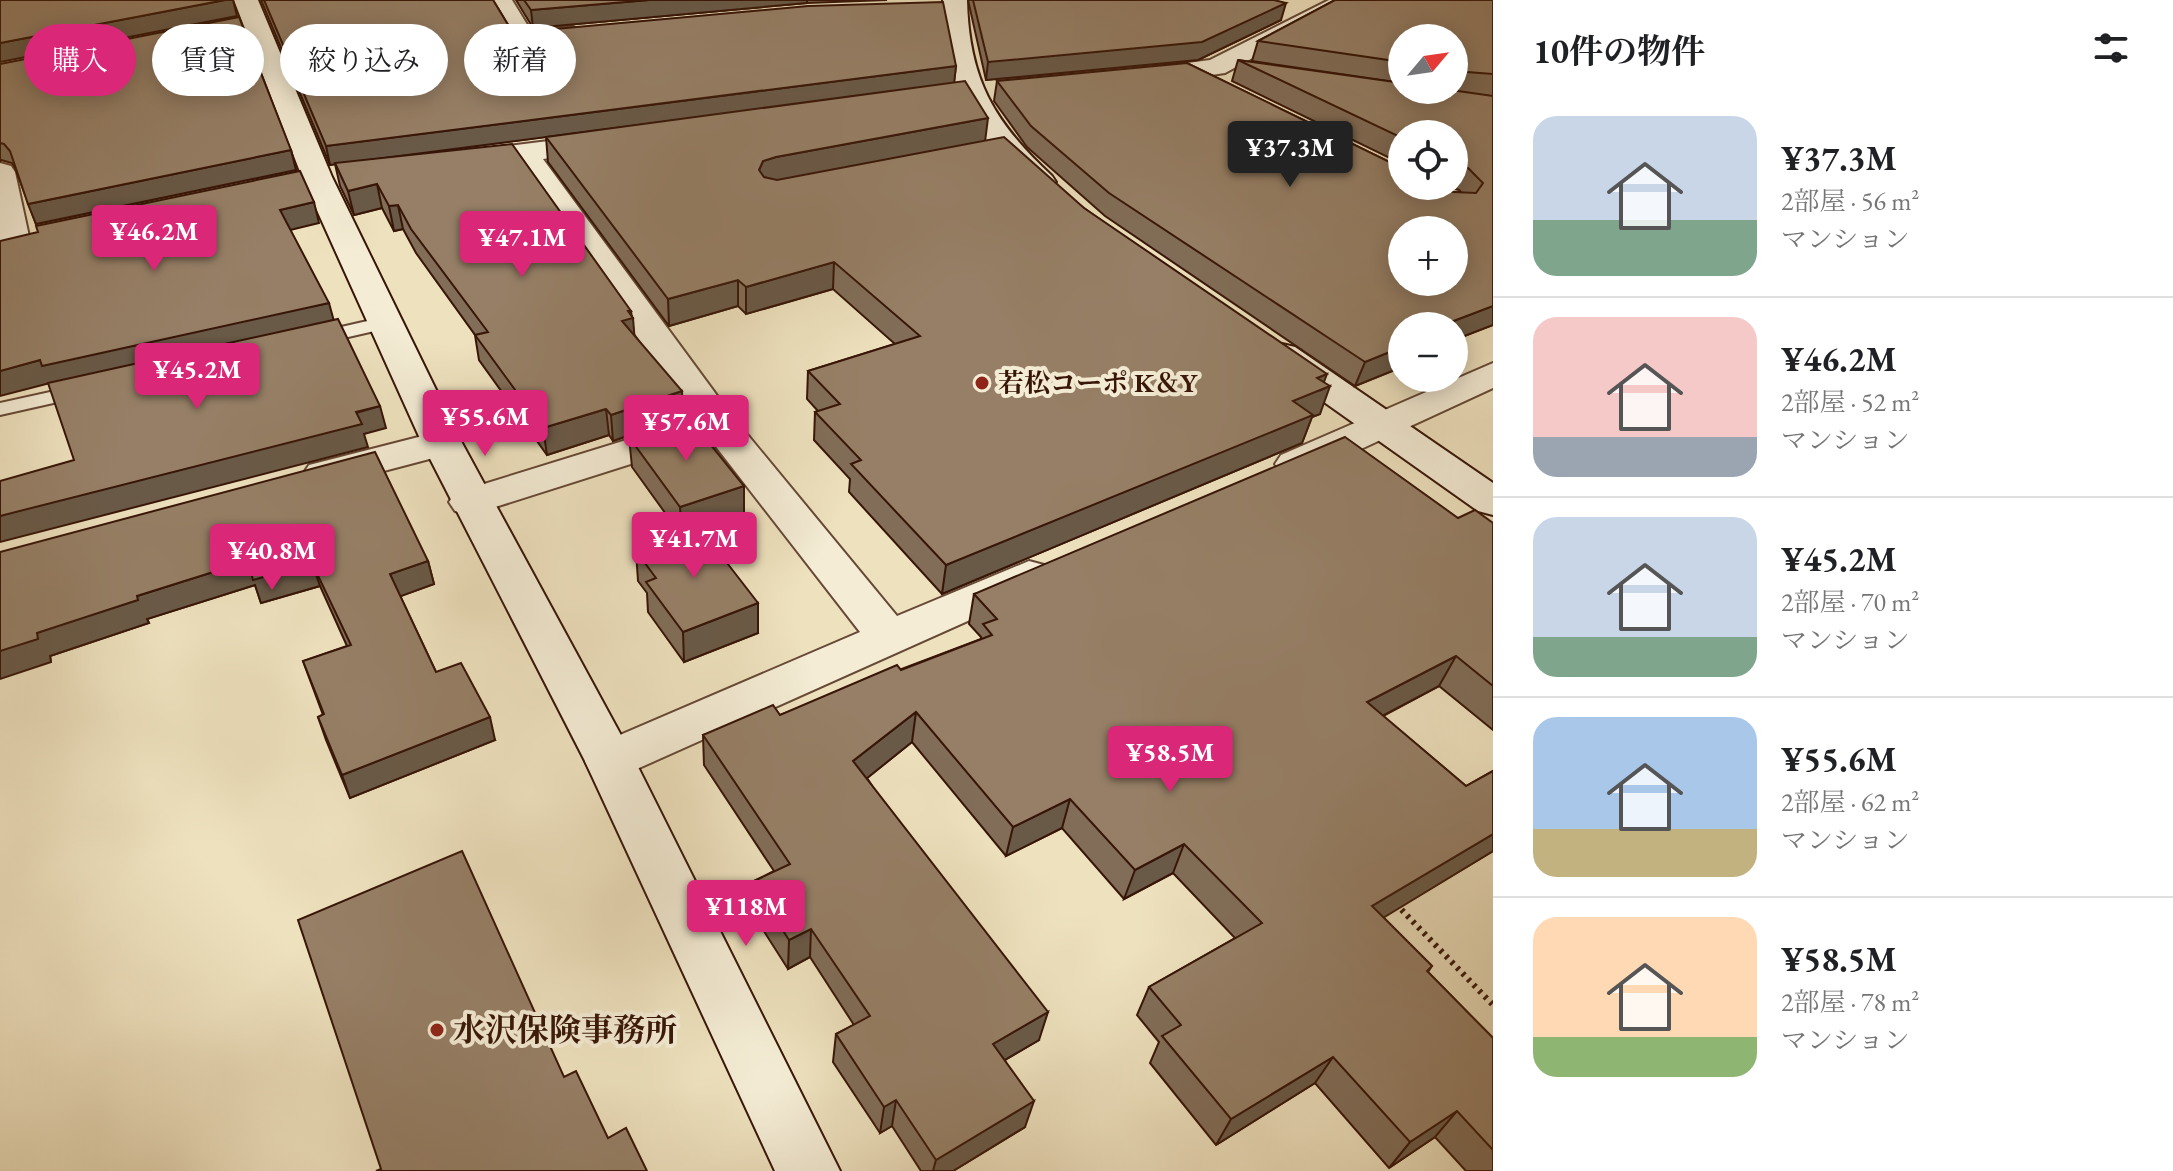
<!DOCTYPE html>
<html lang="ja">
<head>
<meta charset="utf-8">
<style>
  body { margin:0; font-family:"EB Garamond","Noto Serif JP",serif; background:#f6f6f6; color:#202124; height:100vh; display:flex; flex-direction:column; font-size:30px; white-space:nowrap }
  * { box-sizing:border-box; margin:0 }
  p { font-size:26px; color:#757577 }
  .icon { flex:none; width:44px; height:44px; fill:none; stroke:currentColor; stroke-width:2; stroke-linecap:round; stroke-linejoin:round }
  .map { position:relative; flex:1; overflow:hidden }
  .details { display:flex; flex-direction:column; background:#fff; width:680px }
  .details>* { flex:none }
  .guide { position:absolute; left:24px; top:24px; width:760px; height:72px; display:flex; gap:16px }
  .needle { width:52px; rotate:61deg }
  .buttons { position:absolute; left:1388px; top:24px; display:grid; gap:16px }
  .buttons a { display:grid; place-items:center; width:80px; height:80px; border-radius:50%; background:#fff; box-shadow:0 4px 20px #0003; font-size:40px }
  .price { position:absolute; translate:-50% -68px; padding:0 18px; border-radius:8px; background:#db2777; color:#fff; font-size:26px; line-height:52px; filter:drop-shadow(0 2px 4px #0008) }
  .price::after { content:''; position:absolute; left:50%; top:48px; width:24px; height:18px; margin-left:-12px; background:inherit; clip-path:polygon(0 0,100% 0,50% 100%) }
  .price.on { background:#222; color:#fff }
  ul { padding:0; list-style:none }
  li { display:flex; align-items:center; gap:24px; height:200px; padding:0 40px }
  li+li { border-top:2px solid #e0e0e0 }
  li span { display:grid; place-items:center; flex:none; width:224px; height:160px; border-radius:24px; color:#555 }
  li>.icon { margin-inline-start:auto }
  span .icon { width:96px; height:96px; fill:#fffc; stroke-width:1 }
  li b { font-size:34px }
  h2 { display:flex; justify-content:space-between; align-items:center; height:96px; padding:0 40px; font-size:34px }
  .tag { padding:0 28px; border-radius:36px; background:#fff; box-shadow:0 4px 20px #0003; font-size:28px; line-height:72px }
  .tag.on { background:#db2777; color:#fff }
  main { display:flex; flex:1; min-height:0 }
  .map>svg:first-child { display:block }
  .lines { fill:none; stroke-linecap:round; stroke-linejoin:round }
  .lane-casing { stroke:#654835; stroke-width:4 }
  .street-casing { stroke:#654835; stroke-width:4 }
  .secondary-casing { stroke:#371507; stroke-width:4 }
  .path { stroke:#371507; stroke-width:6; stroke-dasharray:3 5; stroke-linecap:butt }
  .lane { fill:#f4ecd5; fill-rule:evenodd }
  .street { fill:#f4ecd5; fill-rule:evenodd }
  .secondary { fill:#f4ecd5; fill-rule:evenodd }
  .wall { fill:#816d58; stroke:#371507; stroke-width:2; fill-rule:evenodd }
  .shaded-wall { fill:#695947; stroke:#371507; stroke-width:2 }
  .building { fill:#967f66; stroke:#371507; stroke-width:2; fill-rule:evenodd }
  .poi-dot { fill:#8f2418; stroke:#f4ecd5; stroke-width:3 }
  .labels { text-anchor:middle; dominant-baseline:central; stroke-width:8; stroke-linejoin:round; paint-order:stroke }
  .poi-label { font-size:26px; font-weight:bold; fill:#371507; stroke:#f4ecd5; text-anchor:start }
  .near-poi-label { font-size:32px; font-weight:bold; fill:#371507; stroke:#f4ecd5; text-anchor:start }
</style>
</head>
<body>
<main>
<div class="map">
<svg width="1493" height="1171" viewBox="0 0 1493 1171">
  <rect width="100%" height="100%" fill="#eee1be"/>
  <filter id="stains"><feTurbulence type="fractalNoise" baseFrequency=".0025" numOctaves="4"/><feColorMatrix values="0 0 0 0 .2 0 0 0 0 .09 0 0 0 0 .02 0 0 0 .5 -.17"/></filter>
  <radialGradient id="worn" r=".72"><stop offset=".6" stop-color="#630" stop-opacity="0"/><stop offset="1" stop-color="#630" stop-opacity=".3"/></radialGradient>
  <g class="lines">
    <defs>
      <g id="lane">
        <polygon points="385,317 395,323 392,327 313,345 303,339 306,335"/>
        <polygon points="82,385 92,391 89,395 0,415 0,403"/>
      </g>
      <g id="street">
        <polygon points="488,0 512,0 531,31 573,27 585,34 573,41 515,44"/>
        <polygon points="1329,0 1359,0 1225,73 1142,85 1133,83 1129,77 1133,71 1142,69 1210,60"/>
        <polygon points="605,134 615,137 619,143 615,149 543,159 732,416 897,616 1029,561 1044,565 1051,576 1044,587 610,781 592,775 585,761 592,747 860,632 707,435 703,441 470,515 455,511 449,502 455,493 675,425 689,421 698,424 516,163 459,170 449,167 444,161 449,155 459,152"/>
        <polygon points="0,163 11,166 15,172 30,241 25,248 14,251 0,244"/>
        <polygon points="1493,363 1493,388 1309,473 1295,477 1281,473 1275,464 1281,455"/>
        <polygon points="442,431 456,434 462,443 456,452 323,487 309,483 303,474 309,465"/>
      </g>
      <g id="secondary">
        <polygon points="234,0 258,0 332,177 462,443 635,761 840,1171 775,1171 585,761 422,443 302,177"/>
        <path d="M943 0H967C969 80 994 122 1052 176L1056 182 1052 188H1030C971 132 943 84 943 0Z"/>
        <polygon points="1282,344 1295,347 1493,483 1493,515 1478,511 1269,363 1264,355 1269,347"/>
      </g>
    </defs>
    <use href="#lane" class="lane-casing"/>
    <use href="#street" class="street-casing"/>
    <use href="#secondary" class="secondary-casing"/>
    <polyline class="path" points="1396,904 1493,1005"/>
    <use href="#lane" class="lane"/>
    <use href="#street" class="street"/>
    <use href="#secondary" class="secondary"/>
  </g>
  <g class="wall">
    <polygon points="261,0 493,0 510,28 522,32 956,66 954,82 985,141 1084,208 1324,382 1320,414 1312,417 1302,443 942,594 849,492 850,479 814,440 815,412 818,411 807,399 808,371 895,344 833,289 746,314 738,306 669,326 548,162 546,137 658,122 391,157 632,316 634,335 683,416 613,441 609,435 547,455 479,360 475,335 416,253 403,229 394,231 382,208 354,215 340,186 335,164 330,165"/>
    <polygon points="516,0 887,0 807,3 533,28"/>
    <polygon points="968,0 1274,0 1281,20 1198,60 986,80"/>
    <path d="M1335 0H1493V325L1454 340V326H1402V367L1355 386 1105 216 1027 147 994 101 997 81 1187 63 1402 168V186H1440L1453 192H1461L1459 190 1446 186H1454V134H1402V164L1232 81 1238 60 1402 83V90H1454V38H1402V83L1252 61 1258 41ZM1402 230H1454V282H1402Z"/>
    <polygon points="0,64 291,150 296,170 36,224 15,168 12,163 1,160 0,162"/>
    <polygon points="629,437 744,516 701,530 758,633 684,662 648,612 647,593 638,581 636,551 681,535 632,467"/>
    <polygon points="1458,518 1493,523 1493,730 1439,686 1383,716 1466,786 1493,771 1493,851 1383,917 1432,966 1428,972 1493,1038 1493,1171 1466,1171 1435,1137 1389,1168 1315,1083 1216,1145 1150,1063 1159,1042 1137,1015 1149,987 1235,938 1173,873 1124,899 1062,828 1006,856 912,742 867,778 1039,1040 1005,1060 1025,1127 953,1171 921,1171 892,1126 880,1133 833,1062 836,1034 854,1025 810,957 788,969 751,911 752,882 774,871 704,765 703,735 780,715 981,639 981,637 969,624 974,594"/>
    <polygon points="0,552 428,561 434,584 400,596 436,672 495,740 350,798 326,740 318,717 323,715 303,661 347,646 320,586 261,603 255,585 147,619 149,623 50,656 51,662"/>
  </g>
  <g class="shaded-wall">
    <polygon points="225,0 233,0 237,16 0,62 0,43"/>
    <polygon points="649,0 807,0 807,3 533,28 531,10"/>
    <polygon points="1286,3 1281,20 1198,60 986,80 988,62"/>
    <polygon points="956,66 954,84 330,165 326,146"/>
    <polygon points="988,118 985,142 762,186 759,170 763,161 776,157"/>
    <polygon points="291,150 296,170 36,224 28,204"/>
    <polygon points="377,184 382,208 354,215 348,191"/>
    <polygon points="314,202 319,223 286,231 280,210"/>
    <polygon points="398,205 403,229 394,231 389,206"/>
    <polygon points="834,262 833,289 746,314 746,287"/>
    <polygon points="738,280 738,306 669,326 668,299"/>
    <polygon points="329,303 335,325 50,383 0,396 0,371 40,360"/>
    <polygon points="1493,306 1493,325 1454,340 1454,326 1443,326 1443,325"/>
    <polygon points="628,311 631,311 632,318 633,318 635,343 622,321"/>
    <polygon points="1402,347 1402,367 1355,386 1365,362"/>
    <polygon points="1327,374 1321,390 1330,386 1320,414 1312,417 1302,443 942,594 946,565 1293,401 1317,378"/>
    <polygon points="682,391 683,416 613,441 611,415"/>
    <polygon points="380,406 386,428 364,434 368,447 0,542 0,516"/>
    <polygon points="606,409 609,435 547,455 543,428"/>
    <polygon points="744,486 744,516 682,537 680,507"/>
    <polygon points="248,561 312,563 320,586 261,603 255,585 147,619 149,623 50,656 51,662 0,679 0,651 37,633 137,596"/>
    <polygon points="428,561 434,584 396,598 390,574"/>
    <polygon points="758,603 758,633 684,662 683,632"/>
    <polygon points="1456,656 1439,686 1352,732 1367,702"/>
    <polygon points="916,712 912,742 851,791 853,761"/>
    <polygon points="490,717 495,740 350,798 342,775"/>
    <polygon points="1070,799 1062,828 1006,856 1013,827"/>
    <polygon points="1493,834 1493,851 1355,935 1372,906"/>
    <polygon points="1184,844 1173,873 1124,899 1135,870"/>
    <polygon points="811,929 810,957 788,969 789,940"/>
    <polygon points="1048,1012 1039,1040 986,1071 993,1044"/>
    <polygon points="1333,1057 1315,1083 1216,1145 1231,1119"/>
    <polygon points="896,1100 892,1126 880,1133 884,1107"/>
    <polygon points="1034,1101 1025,1127 953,1171 933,1171 936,1160"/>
    <polygon points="1457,1111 1435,1137 1389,1168 1410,1142"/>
  </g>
  <g class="building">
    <polygon points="0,0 225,0 0,43"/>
    <polygon points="264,0 493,0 510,28 522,32 808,6 943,2 956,66 326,146"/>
    <polygon points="524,0 649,0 531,10"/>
    <polygon points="973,0 1274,0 1286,3 1202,42 988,62"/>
    <polygon points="1335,0 1493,0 1493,74 1454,71 1454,38 1402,38 1402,62 1258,41"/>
    <polygon points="239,17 291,150 28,204 10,151 4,144 0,143 0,64"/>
    <path d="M1238 60 1402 83V90H1451L1493 96V306L1443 325 1446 326H1402V347L1365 362 1109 193 1031 126 997 81 1187 63 1402 168V186H1440L1453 192 1476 193 1483 183 1468 168 1454 164V134H1402V138ZM1402 230H1454V282H1402Z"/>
    <polygon points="965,81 988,118 776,157 763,161 759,170 764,177 777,180 1004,137 1084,208 1327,374 1317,378 1330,386 1293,401 1313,415 946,565 851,464 861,460 815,412 840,404 808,371 920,336 834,262 746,287 738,280 668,299 546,137"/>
    <polygon points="512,144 631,311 628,311 633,318 622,321 682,391 611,415 606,409 543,428 475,335 488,332 411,229 398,205 389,206 377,184 348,191 335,163"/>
    <polygon points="300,171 314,202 280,210 329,303 42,366 40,360 0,371 0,241 38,232 36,226"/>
    <polygon points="338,319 380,406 356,412 362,424 0,516 0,481 74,460 48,383"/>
    <polygon points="690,419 744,486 680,507 629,437"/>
    <polygon points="1345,437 1458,518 1475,510 1493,523 1493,686 1456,656 1367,702 1466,786 1493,771 1493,834 1372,906 1432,966 1427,971 1493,1038 1493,1150 1457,1111 1410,1142 1333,1057 1231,1119 1162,1036 1181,1025 1149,987 1262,923 1184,844 1135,870 1070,799 1013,827 916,712 853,761 1048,1012 993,1044 1034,1101 936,1160 896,1100 884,1107 836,1034 870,1016 811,929 789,940 752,882 790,864 703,735 773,705 780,715 897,665 901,670 992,635 983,624 997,619 974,594"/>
    <polygon points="375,452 428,561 390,574 436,672 461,663 490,717 342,775 318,717 324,714 303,661 351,645 312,563 253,580 248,561 137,596 138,600 37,633 38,639 0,651 0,552"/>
    <polygon points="700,528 758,603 683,632 646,582 656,578 636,551"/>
    <polygon points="462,851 564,1077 576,1071 608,1138 626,1128 647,1171 376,1171 381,1169 298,920"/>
  </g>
  <g class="poi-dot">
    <circle cx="982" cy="383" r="8"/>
    <circle cx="437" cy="1030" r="8"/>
  </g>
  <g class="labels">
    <g class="poi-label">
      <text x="998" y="383">若松コーポ K＆Y</text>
    </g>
    <g class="near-poi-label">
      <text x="453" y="1030">水沢保険事務所</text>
    </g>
  </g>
  <rect width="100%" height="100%" filter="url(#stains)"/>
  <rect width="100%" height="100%" fill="url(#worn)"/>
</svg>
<div class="buttons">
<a><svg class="needle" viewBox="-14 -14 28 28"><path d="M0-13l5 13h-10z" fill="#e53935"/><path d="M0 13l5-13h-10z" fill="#757577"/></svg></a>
<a><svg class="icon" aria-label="locate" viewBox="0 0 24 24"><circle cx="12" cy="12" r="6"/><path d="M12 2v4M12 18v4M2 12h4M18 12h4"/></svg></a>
<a>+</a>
<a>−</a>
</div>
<b class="price on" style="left:1290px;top:189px">¥37.3M</b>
<b class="price" style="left:154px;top:273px">¥46.2M</b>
<b class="price" style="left:522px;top:279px">¥47.1M</b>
<b class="price" style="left:197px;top:411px">¥45.2M</b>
<b class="price" style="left:485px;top:458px">¥55.6M</b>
<b class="price" style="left:686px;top:463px">¥57.6M</b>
<b class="price" style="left:694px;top:580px">¥41.7M</b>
<b class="price" style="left:272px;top:592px">¥40.8M</b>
<b class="price" style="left:1170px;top:794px">¥58.5M</b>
<b class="price" style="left:746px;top:948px">¥118M</b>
<div class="guide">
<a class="tag on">購入</a>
<a class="tag">賃貸</a>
<a class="tag">絞り込み</a>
<a class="tag">新着</a>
</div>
</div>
<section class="details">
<h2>10件の物件<svg class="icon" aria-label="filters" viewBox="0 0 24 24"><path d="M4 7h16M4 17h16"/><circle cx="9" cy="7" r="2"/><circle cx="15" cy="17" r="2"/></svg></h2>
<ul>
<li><span style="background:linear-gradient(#c9d6e8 65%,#7fa58c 0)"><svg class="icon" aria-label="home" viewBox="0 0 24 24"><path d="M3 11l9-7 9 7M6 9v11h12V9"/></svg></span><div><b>¥37.3M</b><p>2部屋 · 56 m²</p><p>マンション</p></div></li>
<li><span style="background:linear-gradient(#f6c9c9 75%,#9aa5b1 0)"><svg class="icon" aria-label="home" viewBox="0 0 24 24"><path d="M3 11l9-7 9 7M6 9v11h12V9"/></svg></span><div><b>¥46.2M</b><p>2部屋 · 52 m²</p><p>マンション</p></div></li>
<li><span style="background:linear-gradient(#c9d6e8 75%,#7fa58c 0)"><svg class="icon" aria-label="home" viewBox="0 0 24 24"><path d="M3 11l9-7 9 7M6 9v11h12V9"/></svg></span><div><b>¥45.2M</b><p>2部屋 · 70 m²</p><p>マンション</p></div></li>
<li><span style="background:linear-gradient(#a9c7e8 70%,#c2b280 0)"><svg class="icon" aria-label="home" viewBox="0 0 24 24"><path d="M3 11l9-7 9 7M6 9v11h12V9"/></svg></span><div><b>¥55.6M</b><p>2部屋 · 62 m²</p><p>マンション</p></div></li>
<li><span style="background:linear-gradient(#ffd9b3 75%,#8fb573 0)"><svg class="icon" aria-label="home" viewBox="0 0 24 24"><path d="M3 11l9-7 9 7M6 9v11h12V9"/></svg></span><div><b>¥58.5M</b><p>2部屋 · 78 m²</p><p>マンション</p></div></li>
</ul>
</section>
</main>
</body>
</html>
